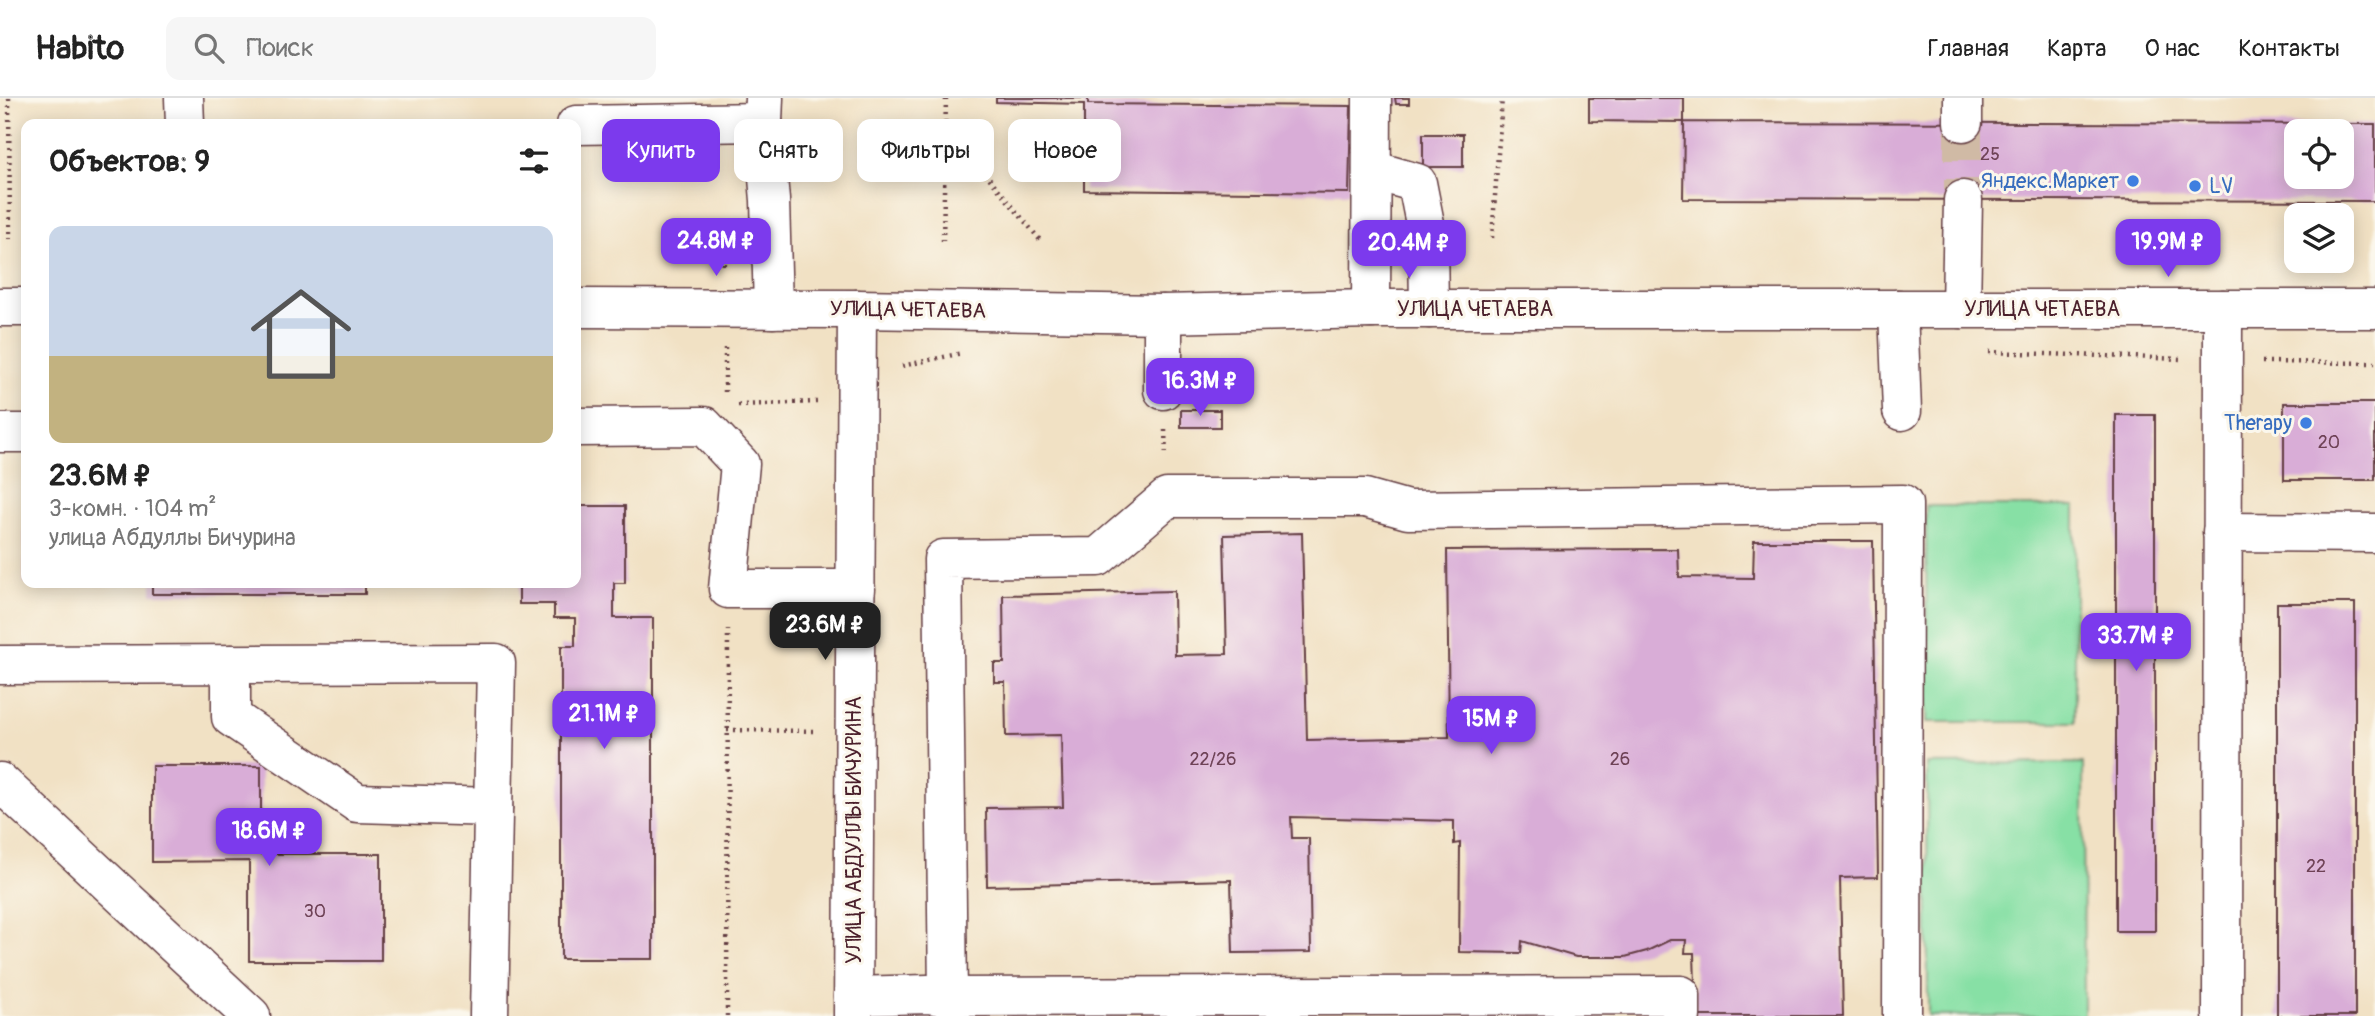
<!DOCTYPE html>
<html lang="ru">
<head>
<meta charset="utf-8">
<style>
  body { margin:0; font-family:Pangolin,sans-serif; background:#f6f6f6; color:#222; height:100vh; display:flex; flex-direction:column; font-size:26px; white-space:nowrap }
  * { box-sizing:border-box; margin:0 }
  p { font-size:23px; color:#767676 }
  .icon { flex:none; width:38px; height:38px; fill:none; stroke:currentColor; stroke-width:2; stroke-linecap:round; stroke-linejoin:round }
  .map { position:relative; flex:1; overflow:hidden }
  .drawer { position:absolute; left:21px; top:21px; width:560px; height:469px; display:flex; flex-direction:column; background:#fff; border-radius:14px; box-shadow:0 4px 18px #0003 }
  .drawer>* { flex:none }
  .guide { position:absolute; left:602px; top:21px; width:665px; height:63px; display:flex; gap:14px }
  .tools { position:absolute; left:2284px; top:21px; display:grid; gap:14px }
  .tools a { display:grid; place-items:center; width:70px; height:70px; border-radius:14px; background:#fff; box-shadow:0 4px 18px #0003; font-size:35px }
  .price { position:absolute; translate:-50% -60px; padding:0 16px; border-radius:14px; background:#7c3aed; color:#fff; font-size:23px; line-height:46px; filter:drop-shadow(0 2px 4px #0008) }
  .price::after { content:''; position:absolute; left:50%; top:42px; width:21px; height:16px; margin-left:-10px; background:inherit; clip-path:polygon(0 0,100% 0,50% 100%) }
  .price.on { background:#222; color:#fff }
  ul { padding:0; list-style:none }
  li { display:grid; align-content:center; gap:14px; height:371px; padding:0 28px }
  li+li { border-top:2px solid #e0e0e0 }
  li span { display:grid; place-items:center; height:217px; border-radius:14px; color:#555 }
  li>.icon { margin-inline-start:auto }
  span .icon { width:126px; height:126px; fill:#fffc; stroke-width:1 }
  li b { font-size:30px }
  h2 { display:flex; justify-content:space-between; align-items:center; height:84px; padding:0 28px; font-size:30px }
  .tag { padding:0 24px; border-radius:14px; background:#fff; box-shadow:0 4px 18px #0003; font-size:24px; line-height:63px }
  .tag.on { background:#7c3aed; color:#fff }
  header { display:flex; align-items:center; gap:42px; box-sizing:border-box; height:98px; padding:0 35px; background:#fff; border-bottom:2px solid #e0e0e0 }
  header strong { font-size:33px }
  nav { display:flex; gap:38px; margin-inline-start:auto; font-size:24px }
  .search { width:490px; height:63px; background:#f6f6f6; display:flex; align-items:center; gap:18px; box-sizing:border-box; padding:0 24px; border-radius:14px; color:#767676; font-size:26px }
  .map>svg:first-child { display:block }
  .green { fill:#87e0a5; stroke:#688068; stroke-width:2 }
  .building { fill:#d9add7; fill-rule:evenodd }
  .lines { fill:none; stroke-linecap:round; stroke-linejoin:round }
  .minor-tunnel { stroke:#d0baa5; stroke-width:38; stroke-dasharray:38 19; stroke-linecap:butt }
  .minor-casing { stroke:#633c42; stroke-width:41 }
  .path { stroke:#633c42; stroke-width:4.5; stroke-dasharray:2 5; stroke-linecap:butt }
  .minor { stroke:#fff; stroke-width:38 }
  .shop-dot { fill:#3f7fe0; stroke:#fbf7ec; stroke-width:2.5 }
  .labels { text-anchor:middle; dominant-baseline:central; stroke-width:6; stroke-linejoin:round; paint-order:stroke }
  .number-label { font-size:18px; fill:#6e4256 }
  .shop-label { font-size:21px; fill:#366cbe; stroke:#fbf7ec; text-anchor:end }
  .street-label { font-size:21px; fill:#4a1f2b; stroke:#fbf7ec }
</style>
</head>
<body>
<header>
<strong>Habito</strong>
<div class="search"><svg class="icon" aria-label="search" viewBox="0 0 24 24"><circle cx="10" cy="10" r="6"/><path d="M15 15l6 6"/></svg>Поиск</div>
<nav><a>Главная</a><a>Карта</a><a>О нас</a><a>Контакты</a></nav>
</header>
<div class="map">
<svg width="2375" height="918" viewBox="0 0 2375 918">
  <rect width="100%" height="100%" fill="#fbf7ec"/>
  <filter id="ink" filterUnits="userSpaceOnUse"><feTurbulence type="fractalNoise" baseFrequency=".0143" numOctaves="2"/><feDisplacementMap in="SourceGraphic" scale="14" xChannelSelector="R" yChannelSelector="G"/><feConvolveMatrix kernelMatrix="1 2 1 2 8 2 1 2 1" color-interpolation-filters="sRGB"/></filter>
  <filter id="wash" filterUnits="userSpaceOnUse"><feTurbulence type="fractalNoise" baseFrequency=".00686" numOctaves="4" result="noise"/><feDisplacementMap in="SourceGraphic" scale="28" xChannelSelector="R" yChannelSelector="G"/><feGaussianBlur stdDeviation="1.57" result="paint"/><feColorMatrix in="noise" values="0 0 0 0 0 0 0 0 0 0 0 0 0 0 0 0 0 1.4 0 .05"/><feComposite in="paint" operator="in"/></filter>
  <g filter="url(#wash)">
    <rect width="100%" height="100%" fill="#f1e1c4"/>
    <g class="green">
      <polygon points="1926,408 2075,408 2075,624 1927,624"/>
      <polygon points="2083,665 2084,918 1928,918 1927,666"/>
    </g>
    <g id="blocks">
      <g class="building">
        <polygon points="996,0 1088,0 1088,6 1351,8 1349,95 1084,92 1084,6 996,4"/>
        <polygon points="1395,0 1409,0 1409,6 1396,6"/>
        <path d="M1589 0H1684V24L2375 26V103L1683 101 1684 24 1589 23ZM2296 33H2342V79H2296Z"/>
        <rect x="1423" y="36" width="40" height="33"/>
        <rect x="2284" y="305" width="91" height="77"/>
        <rect x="1181" y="312" width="39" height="17"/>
        <rect x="2116" y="317" width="39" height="516"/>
        <rect x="24" y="408" width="2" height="77"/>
        <polygon points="576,408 625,408 625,485 614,485 614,520 653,520 653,861 561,861 561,548 575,548 575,520 554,520 554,506 519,506 519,485 576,485"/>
        <polygon points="1302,435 1307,642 1449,639 1447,452 1678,451 1679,479 1753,480 1754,443 1873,443 1878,779 1840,780 1843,918 1696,918 1694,855 1685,855 1686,842 1670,842 1647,853 1625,859 1576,859 1522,843 1521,855 1459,854 1460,745 1454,746 1454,723 1291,719 1292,740 1309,740 1311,854 1233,855 1231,782 987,788 986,710 1063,709 1061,637 1006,638 1005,584 994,584 994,565 1004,565 1003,497 1174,493 1175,557 1227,556 1224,437"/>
        <rect x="152" y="485" width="213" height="11"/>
        <rect x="2277" y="505" width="78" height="413"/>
        <polygon points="152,668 261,668 261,756 381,756 381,863 249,863 249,763 152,764"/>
      </g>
    </g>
  </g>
  <g filter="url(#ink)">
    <use href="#blocks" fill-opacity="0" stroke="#633c42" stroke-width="2"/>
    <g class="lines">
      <polyline class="minor-tunnel" points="1963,24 1963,102"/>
      <defs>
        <g id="minor">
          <polyline points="184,0 185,26"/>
          <polyline points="764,0 763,24 770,102 773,211"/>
          <polyline points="1963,24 1963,0"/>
          <polyline points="576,27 763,24"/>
          <polyline points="1372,72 1417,85 1428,141 1429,211"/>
          <polyline points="0,209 26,209"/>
          <polyline points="576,210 857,211 1163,216 1371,211 2375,211"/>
          <polyline points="1371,211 1372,0"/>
          <polyline points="1898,211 1902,313"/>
          <polyline points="1961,211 1963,102"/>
          <polyline points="1163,216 1163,292"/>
          <polyline points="576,329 704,328 740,366 728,491 856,491"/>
          <polyline points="0,335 26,335"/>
          <polyline points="2222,434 2375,435"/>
          <polyline points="231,566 231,619 357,705 493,709"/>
          <polyline points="0,567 496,565 489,918"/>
          <polyline points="0,684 251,918"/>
          <polyline points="853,898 928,896 948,899"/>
          <polyline points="853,918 857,211"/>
          <polyline points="1681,918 1681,897 948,899 943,461 1098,459 1167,400 1365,400 1408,412 1903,406 1902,918"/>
          <polyline points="2222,918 2223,211"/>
        </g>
      </defs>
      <use href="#minor" class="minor-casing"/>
      <g class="path">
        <polyline points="9,0 10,141"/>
        <polyline points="945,26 1040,142"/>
        <polyline points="1492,140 1502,0"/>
        <polyline points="943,143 946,0"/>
        <polyline points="723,144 724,171"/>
        <polyline points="1989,254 2183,261"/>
        <polyline points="2262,264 2375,265"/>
        <polyline points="902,268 962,255"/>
        <polyline points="725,294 725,250"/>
        <polyline points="738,307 817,304"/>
        <polyline points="1165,332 1166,361"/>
        <polyline points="727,632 818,633"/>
        <polyline points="727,918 728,530"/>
      </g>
      <use href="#minor" class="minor"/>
    </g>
  </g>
  <g class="shop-dot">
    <circle cx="2133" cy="83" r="7"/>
    <circle cx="2195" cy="88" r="7"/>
    <circle cx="2306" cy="325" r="7"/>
  </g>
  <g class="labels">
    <g class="number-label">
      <text x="1990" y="56">25</text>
      <text x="2329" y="344">20</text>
      <text x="1213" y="661">22/26</text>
      <text x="1620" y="661">26</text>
      <text x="2316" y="768">22</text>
      <text x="315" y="813">30</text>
    </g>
    <g class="shop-label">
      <text x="2119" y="83">Яндекс.Маркет</text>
      <text x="2209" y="88" text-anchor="start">LV</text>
      <text x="2292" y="325">Therapy</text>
    </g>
    <g class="street-label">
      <text x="1475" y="211">УЛИЦА ЧЕТАЕВА</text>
      <text x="2042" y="211">УЛИЦА ЧЕТАЕВА</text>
      <text transform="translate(908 212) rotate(1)">УЛИЦА ЧЕТАЕВА</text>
      <text transform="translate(854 732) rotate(-90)">УЛИЦА АБДУЛЛЫ БИЧУРИНА</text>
    </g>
  </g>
</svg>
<div class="tools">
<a><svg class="icon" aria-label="locate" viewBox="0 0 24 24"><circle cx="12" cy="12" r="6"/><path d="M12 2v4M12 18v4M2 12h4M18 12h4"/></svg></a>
<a><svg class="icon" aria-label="layers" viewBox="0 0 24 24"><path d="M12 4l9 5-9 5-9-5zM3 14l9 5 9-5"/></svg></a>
</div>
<b class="price" style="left:716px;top:180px">24.8M ₽</b>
<b class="price" style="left:2168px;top:181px">19.9M ₽</b>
<b class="price" style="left:1409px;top:182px">20.4M ₽</b>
<b class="price" style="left:1200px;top:320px">16.3M ₽</b>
<b class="price on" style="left:825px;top:564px">23.6M ₽</b>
<b class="price" style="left:2136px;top:575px">33.7M ₽</b>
<b class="price" style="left:604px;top:653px">21.1M ₽</b>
<b class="price" style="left:1491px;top:658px">15M ₽</b>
<b class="price" style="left:269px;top:770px">18.6M ₽</b>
<div class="guide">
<a class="tag on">Купить</a>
<a class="tag">Снять</a>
<a class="tag">Фильтры</a>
<a class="tag">Новое</a>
</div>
<section class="drawer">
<h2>Объектов: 9<svg class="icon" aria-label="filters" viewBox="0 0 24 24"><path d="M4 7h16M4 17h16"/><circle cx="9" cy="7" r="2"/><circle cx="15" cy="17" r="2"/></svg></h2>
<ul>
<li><span style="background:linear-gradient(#c9d6e8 60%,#c2b280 0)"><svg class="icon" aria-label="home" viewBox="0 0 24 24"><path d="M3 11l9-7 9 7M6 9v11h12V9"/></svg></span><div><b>23.6M ₽</b><p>3-комн. · 104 m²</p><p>улица Абдуллы Бичурина</p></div></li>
</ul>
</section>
</div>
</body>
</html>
